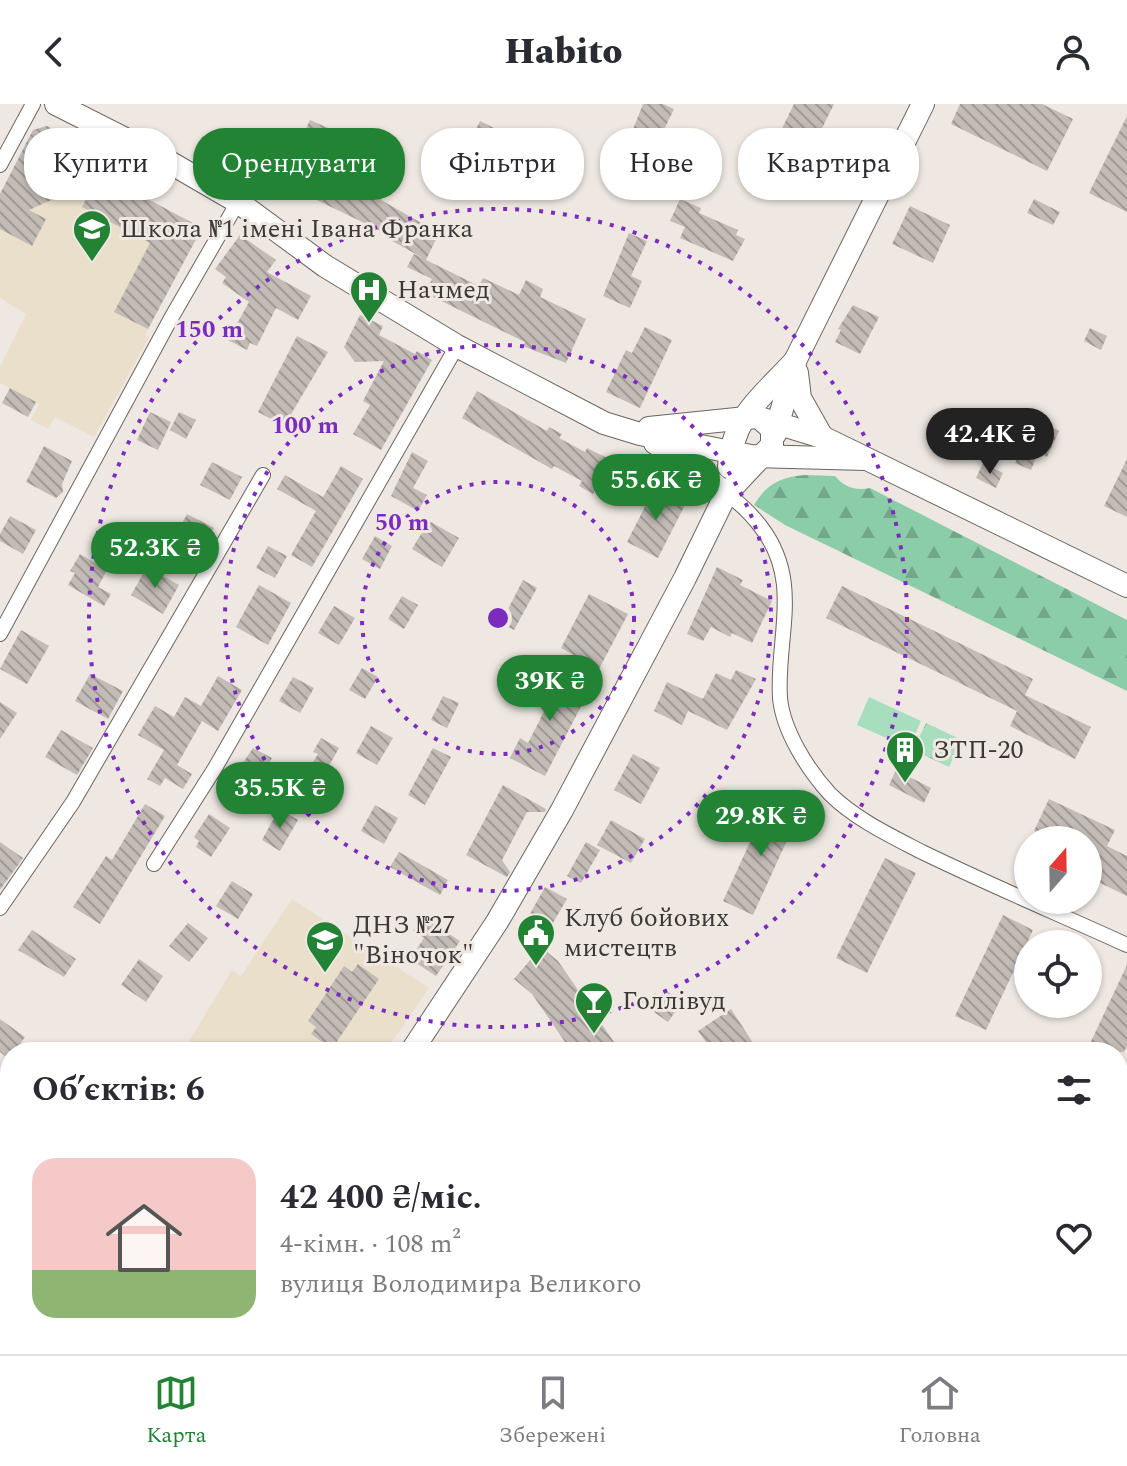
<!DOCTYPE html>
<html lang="uk">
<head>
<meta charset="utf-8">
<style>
  body { margin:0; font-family:Spectral,serif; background:#f2f2f3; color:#2b2b33; height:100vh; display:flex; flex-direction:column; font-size:30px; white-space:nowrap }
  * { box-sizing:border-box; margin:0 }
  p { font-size:26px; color:#7c7c81 }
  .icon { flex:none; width:44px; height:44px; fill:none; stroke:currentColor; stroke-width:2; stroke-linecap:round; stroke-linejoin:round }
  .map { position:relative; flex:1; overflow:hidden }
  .drawer { position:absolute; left:0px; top:938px; width:1128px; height:312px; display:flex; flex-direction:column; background:#fff; border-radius:32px 32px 0 0; box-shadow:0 2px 6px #0004 }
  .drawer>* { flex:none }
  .top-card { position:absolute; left:24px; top:24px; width:1080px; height:72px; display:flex; gap:16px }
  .needle { width:52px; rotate:20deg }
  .tools { position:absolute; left:1014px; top:722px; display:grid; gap:16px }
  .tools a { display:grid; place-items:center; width:88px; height:88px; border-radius:50%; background:#fff; box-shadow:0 2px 6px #0004; font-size:40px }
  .price { position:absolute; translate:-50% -68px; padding:0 18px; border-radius:28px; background:#238335; color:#fff; font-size:26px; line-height:52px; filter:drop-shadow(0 2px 4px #0008) }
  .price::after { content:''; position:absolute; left:50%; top:48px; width:24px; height:18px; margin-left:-12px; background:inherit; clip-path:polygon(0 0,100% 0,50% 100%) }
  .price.active { background:#222; color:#fff }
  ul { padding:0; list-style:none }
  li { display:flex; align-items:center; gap:24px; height:200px; padding:0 32px }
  li span { display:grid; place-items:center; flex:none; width:224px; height:160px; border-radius:24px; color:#555 }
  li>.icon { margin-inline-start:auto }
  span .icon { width:96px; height:96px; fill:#fffc; stroke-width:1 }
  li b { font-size:34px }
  h2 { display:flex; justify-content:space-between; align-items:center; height:96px; padding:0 32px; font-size:34px }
  .tag { padding:0 28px; border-radius:32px; background:#fff; box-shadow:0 2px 6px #0004; font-size:28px; line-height:72px }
  .tag.active { background:#238335; color:#fff }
  header { display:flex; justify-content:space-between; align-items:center; height:104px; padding:0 32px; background:#fff; font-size:36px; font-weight:800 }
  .menu { display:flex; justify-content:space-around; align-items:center; height:112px; border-top:2px solid #e1e1e2; background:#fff; font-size:22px; color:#7c7c81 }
  .menu a { display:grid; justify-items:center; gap:4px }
  .menu .active { color:#238335 }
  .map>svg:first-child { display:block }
  .education { fill:#e9dfca }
  .grass { fill:url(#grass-dots) }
  .forest { fill:url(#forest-firs) }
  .park { fill:url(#park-crowns) }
  .garden { fill:#a7debe }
  .building { fill:url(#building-back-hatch) }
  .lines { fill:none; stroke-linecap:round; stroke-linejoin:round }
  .street-casing { stroke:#6b6560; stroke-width:16 }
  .secondary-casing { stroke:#6b6560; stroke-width:24 }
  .street { stroke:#fff; stroke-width:14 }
  .secondary { stroke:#fff; stroke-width:22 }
  .ring { fill:none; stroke:#7b2cbf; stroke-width:4; stroke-dasharray:4 8 }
  .labels { text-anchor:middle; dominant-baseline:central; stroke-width:6; stroke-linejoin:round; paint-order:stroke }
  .poi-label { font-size:26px; fill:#3b3835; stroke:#efe8e2; text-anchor:start }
  .centre { fill:#7b2cbf; stroke:#efe8e2; stroke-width:4 }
  .ring-label { font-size:24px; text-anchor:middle; font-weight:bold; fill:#7b2cbf; stroke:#efe8e2; stroke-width:6; stroke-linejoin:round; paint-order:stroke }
</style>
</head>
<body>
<header><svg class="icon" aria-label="back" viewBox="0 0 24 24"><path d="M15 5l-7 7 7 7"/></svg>Habito<svg class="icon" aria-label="person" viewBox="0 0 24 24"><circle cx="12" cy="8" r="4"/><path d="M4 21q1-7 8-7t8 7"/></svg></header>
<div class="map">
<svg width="1127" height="1250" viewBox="0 0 1127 1250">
  <defs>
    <pattern id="grass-dots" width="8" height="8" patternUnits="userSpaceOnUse" patternTransform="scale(2)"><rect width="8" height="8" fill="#a7debe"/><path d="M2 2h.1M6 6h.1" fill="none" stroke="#91bfa4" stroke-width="1.8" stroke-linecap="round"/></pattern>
    <pattern id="forest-firs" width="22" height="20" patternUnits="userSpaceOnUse" patternTransform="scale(2)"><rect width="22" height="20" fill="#8bcda9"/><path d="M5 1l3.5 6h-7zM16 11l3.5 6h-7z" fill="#73a78a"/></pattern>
    <pattern id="park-crowns" width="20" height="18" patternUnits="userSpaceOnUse" patternTransform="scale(2)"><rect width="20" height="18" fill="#a7debe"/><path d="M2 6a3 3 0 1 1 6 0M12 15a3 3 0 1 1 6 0" fill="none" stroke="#91bfa4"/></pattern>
    <pattern id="building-back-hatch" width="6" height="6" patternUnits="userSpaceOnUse" patternTransform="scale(2)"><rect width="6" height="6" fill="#c3bbb6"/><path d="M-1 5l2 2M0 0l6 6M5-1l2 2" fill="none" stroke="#a09995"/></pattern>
  </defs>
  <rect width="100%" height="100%" fill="#efe8e2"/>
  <g class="education">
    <polygon points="47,22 133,68 126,83 202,124 145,231 149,233 94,333 55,313 48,325 31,316 39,300 0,279 0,263 26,210 0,194 0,90 33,26"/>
    <polygon points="292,795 429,884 385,948 292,948 278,938 271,948 199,948 188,939 232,866 241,872"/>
  </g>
  <polygon class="grass" points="0,1156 10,1178 10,1201 6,1203 0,1190"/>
  <g class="forest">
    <path d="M805 371 835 372C844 383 856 387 870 384L1127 516V587L785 421 754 401C766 380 781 373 805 371Z"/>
    <polygon points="1118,1079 1127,1087 1127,1166 1118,1173"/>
    <polygon points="841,1240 937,1240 927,1250 848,1250"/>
  </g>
  <polygon class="park" points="926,619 962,636 949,663 913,646"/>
  <g class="garden">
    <polygon points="869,593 921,617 909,644 857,621"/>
    <polygon points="426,1240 458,1240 468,1250 416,1250"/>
  </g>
  <g class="building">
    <polygon points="643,0 663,0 674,5 659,36 655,34 646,52 626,43"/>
    <polygon points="794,0 834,0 796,77 764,61"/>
    <polygon points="960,0 1042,0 1073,15 1047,67 951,20"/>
    <polygon points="1127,12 1127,108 1089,89"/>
    <polygon points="310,16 344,31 347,26 362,34 343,72 368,84 375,69 390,77 381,96 439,129 426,156 479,182 483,174 519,191 526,176 543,185 540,193 586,215 566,259 523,242 525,238 425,189 432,175 407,163 414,150 423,154 385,133 387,130 298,87 300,83 259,63 269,43 292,54"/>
    <polygon points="480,17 504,29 477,83 453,71"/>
    <polygon points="47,22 133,68 125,83 202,124 148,225 114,208 150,139 82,103 96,76 29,106 46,115 32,142 0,125 0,90 33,26"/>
    <polygon points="680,95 701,104 699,109 738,126 736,131 745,135 733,157 680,134 685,123 670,117"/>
    <polygon points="1034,95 1060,108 1053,121 1027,109"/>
    <polygon points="910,102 950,121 933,159 892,140"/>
    <polygon points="629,129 647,137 631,172 642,177 630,204 603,192"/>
    <polygon points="240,131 276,156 267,168 311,192 298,216 276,204 257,242 250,239 247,246 228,236 249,198 222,179 226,173 215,165"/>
    <polygon points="853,201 879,213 860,250 835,238 841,226 838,225"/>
    <polygon points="360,211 383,222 379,231 415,250 417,247 432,256 381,346 353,330 370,301 363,297 384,257 355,258 344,243"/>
    <polygon points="645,223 672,236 640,304 606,288 626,246 632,249"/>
    <polygon points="1090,224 1107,232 1101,246 1084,237"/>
    <polygon points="297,232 328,248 284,322 258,308"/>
    <polygon points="10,284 36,298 28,313 2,299"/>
    <polygon points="477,287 547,327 549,323 562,330 559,334 585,348 587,344 611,356 593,390 579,382 582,377 554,362 552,365 462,314"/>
    <polygon points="150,308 171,318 158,346 137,336"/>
    <polygon points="179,308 196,316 186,335 170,326"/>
    <polygon points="1027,312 1059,327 1047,353 1038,349 1031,366 1015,359 1024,342 1015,338"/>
    <polygon points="44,342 72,357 62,380 63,388 56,394 26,378"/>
    <polygon points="412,348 428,357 413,384 427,391 418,407 391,392"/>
    <polygon points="1127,355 1127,413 1104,402"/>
    <polygon points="212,358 242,373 230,396 200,381"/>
    <polygon points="983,359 1003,369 996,384 976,374"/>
    <polygon points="341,362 363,375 312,463 291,451 316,407 277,385 285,371 323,393"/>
    <polygon points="655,383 686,399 658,454 627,438"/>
    <polygon points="187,410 214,424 200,449 174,434"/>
    <polygon points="10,412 36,426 23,450 0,437 0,430"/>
    <polygon points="429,417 459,434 442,463 412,445"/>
    <polygon points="375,432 392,442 380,465 362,455"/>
    <polygon points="268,442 287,452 275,474 256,464"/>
    <polygon points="80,450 107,466 98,483 111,490 104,502 68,481 75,469 70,467"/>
    <polygon points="147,463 179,481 163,510 131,491"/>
    <polygon points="717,463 743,476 740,481 772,497 752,539 732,529 730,533 711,523 703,537 687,530"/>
    <polygon points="523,476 537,484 514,526 501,519"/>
    <polygon points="259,481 291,499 268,541 236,523"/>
    <polygon points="842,482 1033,575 1025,591 1091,623 1075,655 1010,622 1017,607 826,514"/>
    <polygon points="589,490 628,510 599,565 561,544"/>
    <polygon points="402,492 418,501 404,525 388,515"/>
    <polygon points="334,502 355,514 339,541 318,529"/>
    <polygon points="21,526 49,542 27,580 0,565"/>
    <polygon points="362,564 378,573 365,595 349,586"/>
    <polygon points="542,565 588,589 545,672 510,654 520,634 528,639 551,594 533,584"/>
    <polygon points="736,566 756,575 727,626 688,607 682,621 654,607 667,578 703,595 716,569 731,576"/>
    <polygon points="90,570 123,587 108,615 75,597"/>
    <polygon points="218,572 242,586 218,627 202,617 177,661 192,670 183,685 165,674 160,682 147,675 164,646 138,631 155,602 174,613 185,593 201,602"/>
    <polygon points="293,573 314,584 300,609 279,597"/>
    <polygon points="443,592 459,599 447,624 431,616"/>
    <polygon points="0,598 17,609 0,635"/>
    <polygon points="371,622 393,634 377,661 356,649"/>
    <polygon points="61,626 93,644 77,671 45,653"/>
    <polygon points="321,634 339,644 322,674 308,666 318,650 313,648"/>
    <polygon points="253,644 272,654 265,667 274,672 266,686 236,669"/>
    <polygon points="433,644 451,653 425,701 408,691"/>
    <polygon points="633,650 660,664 641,700 614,686"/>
    <polygon points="896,666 931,684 924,699 889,681"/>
    <polygon points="503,681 546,705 545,708 527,708 502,756 510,768 507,773 466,751"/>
    <polygon points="1049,695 1115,726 1107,742 1127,752 1127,792 1092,775 1099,758 1088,753 1088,736 1053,736 1034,727"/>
    <polygon points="769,697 799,710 753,811 723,797"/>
    <polygon points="145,700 165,712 100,820 73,803 106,752 112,756"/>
    <polygon points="375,701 398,714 384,740 361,727"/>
    <polygon points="279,705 298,716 280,747 262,736"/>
    <polygon points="209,710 230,724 211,753 196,743 199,737 194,733"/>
    <polygon points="611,716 645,735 631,759 597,741"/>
    <polygon points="0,738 23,754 0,786"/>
    <polygon points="586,738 600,746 581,779 567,772"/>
    <polygon points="399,748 448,776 440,791 390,763"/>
    <polygon points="885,754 916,769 867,869 836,854"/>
    <polygon points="232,777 253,790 238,815 216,802"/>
    <polygon points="545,783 567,795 547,829 526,817"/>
    <polygon points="1003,811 1033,826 986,926 955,912"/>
    <polygon points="423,813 460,837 436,872 410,855 424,834 413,827"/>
    <polygon points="188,819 208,834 189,858 169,842"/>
    <polygon points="32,826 76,855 64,873 18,846"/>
    <polygon points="541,843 558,857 621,948 572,948 532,890 514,875"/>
    <polygon points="139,855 163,872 146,898 121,881"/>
    <polygon points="358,860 379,875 332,945 311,930 316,923 308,917 344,862 352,868"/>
    <polygon points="1127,861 1127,942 1124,948 1086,948"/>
    <polygon points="668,888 682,898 668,918 654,908"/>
    <polygon points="731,905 759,948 713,948 698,927"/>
    <polygon points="0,915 25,933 14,948 10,948 9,955 0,948"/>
  </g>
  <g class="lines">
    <defs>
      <g id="street">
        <polyline points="0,61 33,0"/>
        <path d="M726 390C741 399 751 410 761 423 803 478 776 533 780 594 783 627 808 666 830 690 855 715 891 732 922 748 990 781 1059 810 1127 841"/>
        <polyline points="0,530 170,216 238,98"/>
        <polyline points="154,760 215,664 457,242"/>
        <polyline points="0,804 73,698 263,371"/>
        <polyline points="1118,1058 1127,1066"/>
      </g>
      <g id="secondary">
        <polyline points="56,0 157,51 238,98 325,162 457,242 604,319 640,330 751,352 866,355"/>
        <polyline points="797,269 800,294 822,333"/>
        <polyline points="649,324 756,313 822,333 1127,482"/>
        <polyline points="775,330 796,255 923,0"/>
        <polyline points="655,339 691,360 726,390"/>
        <path d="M729 363C733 312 760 295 793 259"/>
        <polyline points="411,948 497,818 562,706 685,474 726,390 772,341 772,325 761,315"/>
        <polyline points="1118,1019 1127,1004"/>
        <polyline points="0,1119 10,1141"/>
        <polyline points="56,1240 61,1250"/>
        <polyline points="182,1250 190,1240"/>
        <polyline points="963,1250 972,1240"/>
      </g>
    </defs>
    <use href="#street" class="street-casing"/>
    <use href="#secondary" class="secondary-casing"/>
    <use href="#street" class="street"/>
    <use href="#secondary" class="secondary"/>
  </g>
  <g class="ring">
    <circle cx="498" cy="514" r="136"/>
    <circle cx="498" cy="514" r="273"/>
    <circle cx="498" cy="514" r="409"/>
  </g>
  <defs>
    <symbol id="school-pin" viewBox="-11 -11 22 30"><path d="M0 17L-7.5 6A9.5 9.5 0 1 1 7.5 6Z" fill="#238335" stroke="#efe8e2"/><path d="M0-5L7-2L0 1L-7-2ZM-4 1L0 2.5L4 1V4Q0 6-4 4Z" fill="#fff"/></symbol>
    <symbol id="hospital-pin" viewBox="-11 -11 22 30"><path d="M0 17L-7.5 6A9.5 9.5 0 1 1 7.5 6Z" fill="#238335" stroke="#efe8e2"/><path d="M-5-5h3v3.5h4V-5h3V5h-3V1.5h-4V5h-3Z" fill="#fff"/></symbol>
    <symbol id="building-pin" viewBox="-11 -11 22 30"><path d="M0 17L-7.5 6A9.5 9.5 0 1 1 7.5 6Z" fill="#238335" stroke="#efe8e2"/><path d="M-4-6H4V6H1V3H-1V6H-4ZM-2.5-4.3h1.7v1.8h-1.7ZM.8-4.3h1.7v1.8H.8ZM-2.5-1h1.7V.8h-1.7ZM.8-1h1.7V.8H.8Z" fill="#fff"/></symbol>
    <symbol id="civic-pin" viewBox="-11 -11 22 30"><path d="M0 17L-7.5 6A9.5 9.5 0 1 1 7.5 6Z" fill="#238335" stroke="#efe8e2"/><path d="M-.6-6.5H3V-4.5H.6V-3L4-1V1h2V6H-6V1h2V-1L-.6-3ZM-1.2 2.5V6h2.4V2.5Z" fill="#fff"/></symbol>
    <symbol id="bar-pin" viewBox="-11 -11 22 30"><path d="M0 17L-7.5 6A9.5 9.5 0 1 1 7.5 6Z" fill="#238335" stroke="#efe8e2"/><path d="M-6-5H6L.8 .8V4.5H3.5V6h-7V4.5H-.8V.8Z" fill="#fff"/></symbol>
  </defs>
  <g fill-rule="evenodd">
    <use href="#school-pin" x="70" y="103" width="44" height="60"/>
    <use href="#hospital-pin" x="347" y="164" width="44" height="60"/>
    <use href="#building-pin" x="883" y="624" width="44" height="60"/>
    <use href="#civic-pin" x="514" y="807" width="44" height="60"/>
    <use href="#school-pin" x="303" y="814" width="44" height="60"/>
    <use href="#bar-pin" x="572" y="875" width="44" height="60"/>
  </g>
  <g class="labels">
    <g class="poi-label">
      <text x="120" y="125">Школа №1 імені Івана Франка</text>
      <text x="397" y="186">Начмед</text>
      <text x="933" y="646">ЗТП-20</text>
      <text x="564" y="814">Клуб бойових<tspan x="564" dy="30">мистецтв</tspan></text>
      <text x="353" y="821">ДНЗ №27<tspan x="353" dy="30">"Віночок"</tspan></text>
      <text x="622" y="897">Голлівуд</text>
    </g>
  </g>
  <circle cx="498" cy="514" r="12" class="centre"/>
  <g class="ring-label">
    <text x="209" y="233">150 m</text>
    <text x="305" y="329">100 m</text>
    <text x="402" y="426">50 m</text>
  </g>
</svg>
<div class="tools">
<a><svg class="needle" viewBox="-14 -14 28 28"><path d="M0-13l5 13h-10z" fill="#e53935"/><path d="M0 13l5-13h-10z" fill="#7c7c81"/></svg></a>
<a><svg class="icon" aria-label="locate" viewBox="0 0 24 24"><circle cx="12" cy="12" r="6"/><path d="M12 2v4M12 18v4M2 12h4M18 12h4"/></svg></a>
</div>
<b class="price active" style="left:990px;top:372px">42.4K ₴</b>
<b class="price" style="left:656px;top:418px">55.6K ₴</b>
<b class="price" style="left:155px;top:486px">52.3K ₴</b>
<b class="price" style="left:550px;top:619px">39K ₴</b>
<b class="price" style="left:280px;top:726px">35.5K ₴</b>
<b class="price" style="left:761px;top:754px">29.8K ₴</b>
<div class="top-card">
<a class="tag">Купити</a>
<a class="tag active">Орендувати</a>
<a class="tag">Фільтри</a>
<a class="tag">Нове</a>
<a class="tag">Квартира</a>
</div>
<section class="drawer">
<h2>Об’єктів: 6<svg class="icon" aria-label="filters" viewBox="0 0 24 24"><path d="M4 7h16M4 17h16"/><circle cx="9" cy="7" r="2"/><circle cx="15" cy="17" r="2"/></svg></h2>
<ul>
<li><span style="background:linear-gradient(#f6c9c9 70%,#8fb573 0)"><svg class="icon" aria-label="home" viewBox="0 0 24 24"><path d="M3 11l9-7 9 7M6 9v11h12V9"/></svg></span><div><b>42 400 ₴/міс.</b><p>4-кімн. · 108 m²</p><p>вулиця Володимира Великого</p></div><svg class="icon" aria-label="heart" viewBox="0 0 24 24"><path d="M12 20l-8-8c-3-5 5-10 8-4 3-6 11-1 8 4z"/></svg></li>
</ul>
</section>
</div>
<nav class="menu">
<a class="active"><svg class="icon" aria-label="map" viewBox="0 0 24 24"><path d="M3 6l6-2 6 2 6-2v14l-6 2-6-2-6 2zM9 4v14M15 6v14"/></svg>Карта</a>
<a><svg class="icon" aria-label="saved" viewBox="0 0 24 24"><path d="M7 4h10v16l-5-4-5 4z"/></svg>Збережені</a>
<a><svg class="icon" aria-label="home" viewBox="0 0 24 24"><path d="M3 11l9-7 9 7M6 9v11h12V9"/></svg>Головна</a>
</nav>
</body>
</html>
